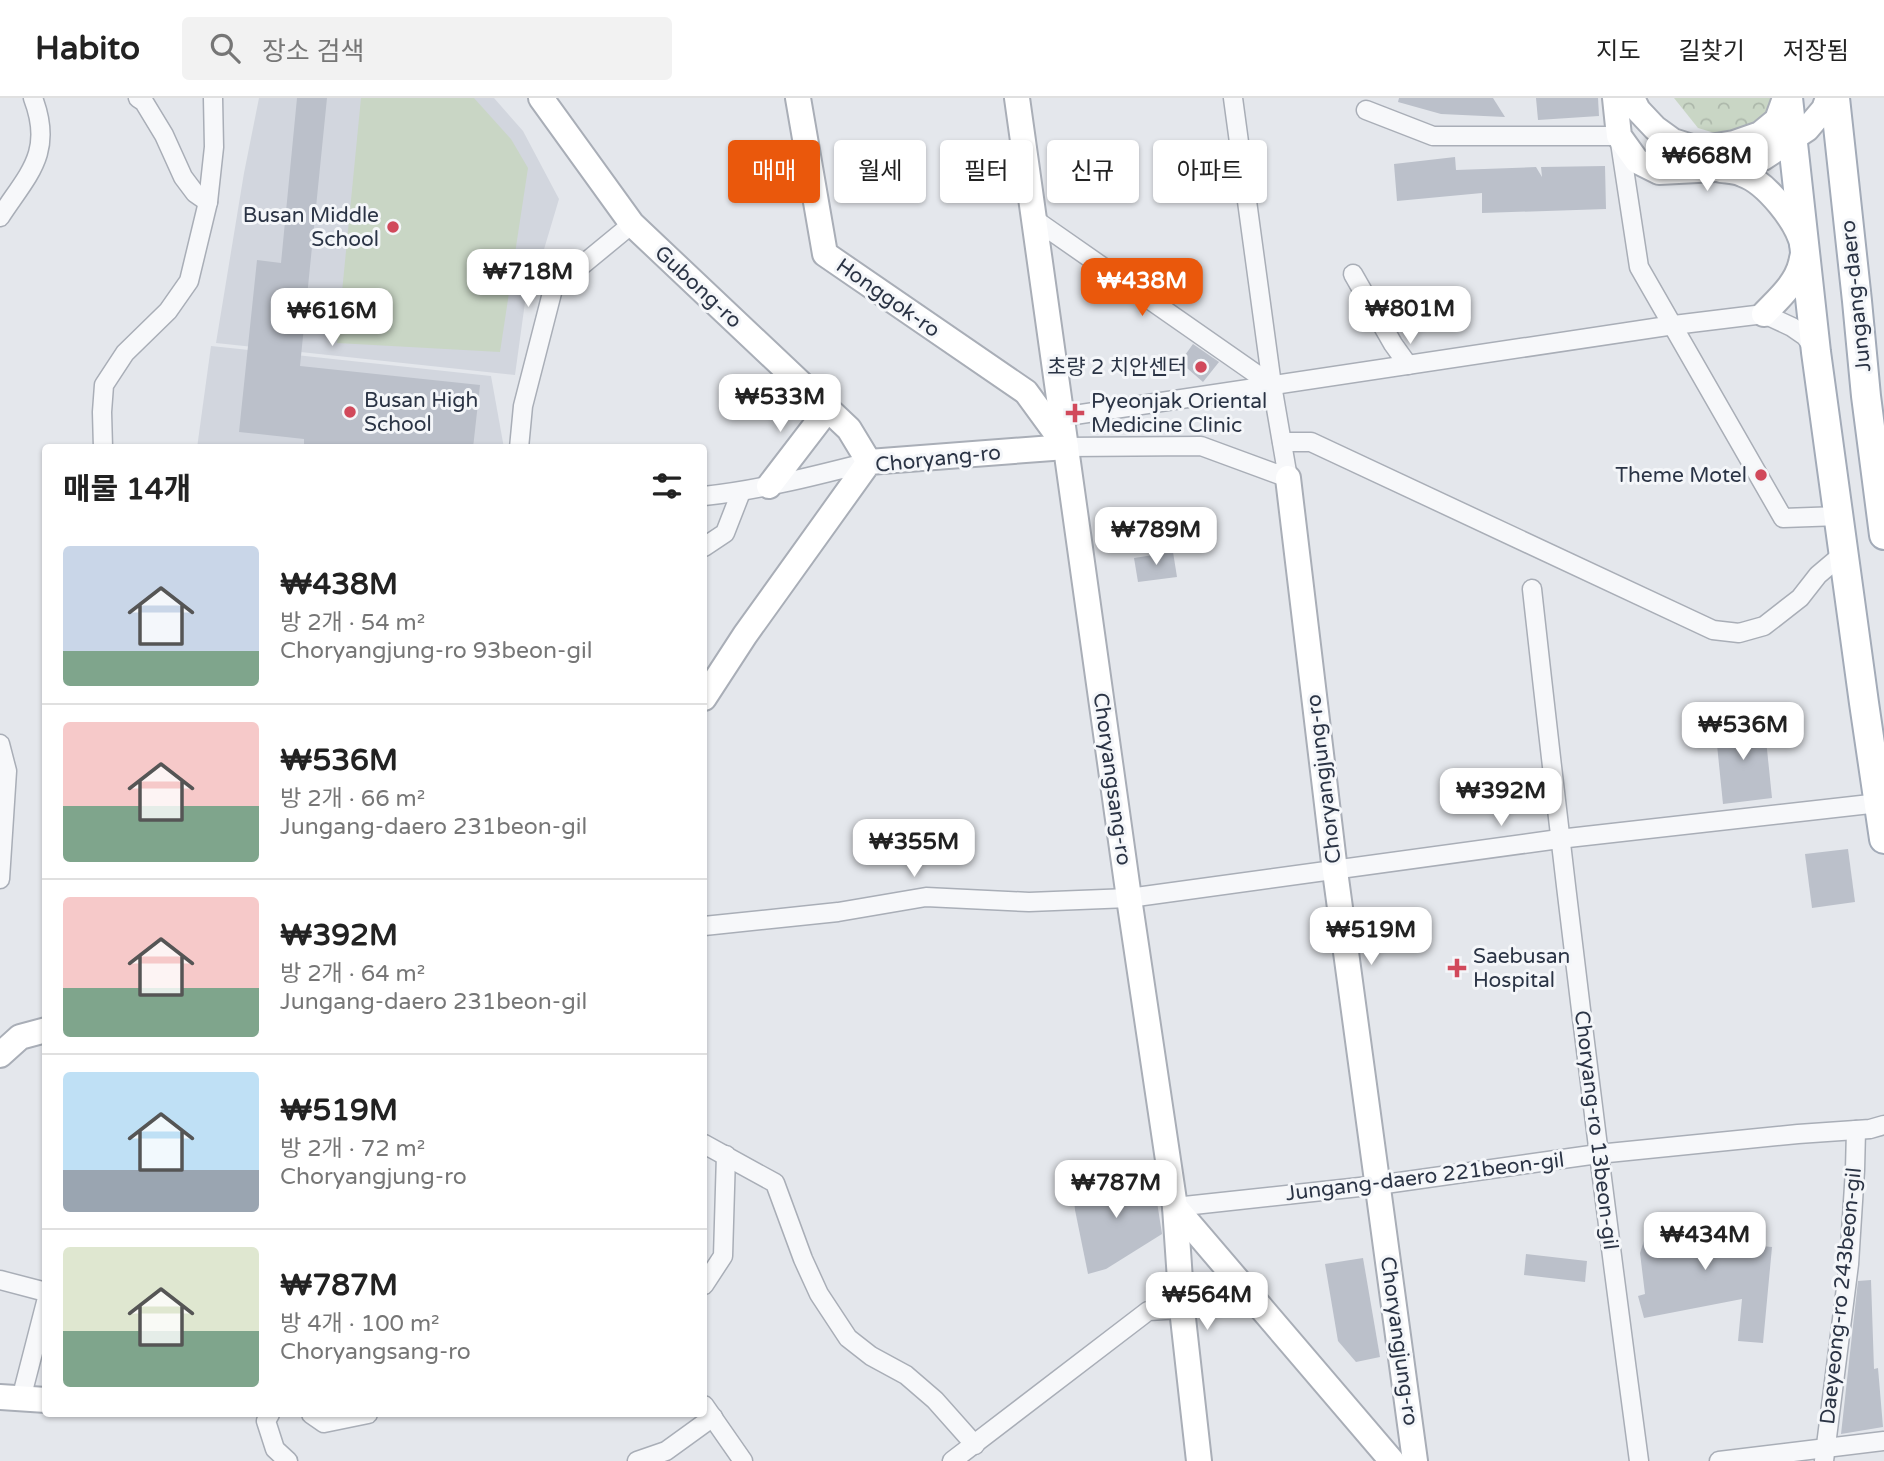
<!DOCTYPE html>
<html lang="ko">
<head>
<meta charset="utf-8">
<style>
  body { margin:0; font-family:"Varela Round","Noto Sans KR",sans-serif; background:#f2f2f2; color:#222; height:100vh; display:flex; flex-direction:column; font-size:26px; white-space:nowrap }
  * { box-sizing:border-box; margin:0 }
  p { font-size:23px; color:#767676 }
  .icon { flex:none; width:38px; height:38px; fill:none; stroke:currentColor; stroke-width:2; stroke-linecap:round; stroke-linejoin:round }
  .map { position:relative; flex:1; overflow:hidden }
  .drawer { position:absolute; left:42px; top:346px; width:665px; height:973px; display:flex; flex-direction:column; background:#fff; border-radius:7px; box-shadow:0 2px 5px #0004 }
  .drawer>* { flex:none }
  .hud { position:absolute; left:728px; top:42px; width:665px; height:63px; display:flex; gap:14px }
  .price { position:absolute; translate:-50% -60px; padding:0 16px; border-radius:14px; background:#fff; color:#222; font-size:23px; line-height:46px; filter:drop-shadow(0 2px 4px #0008) }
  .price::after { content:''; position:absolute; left:50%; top:42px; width:21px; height:16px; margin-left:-10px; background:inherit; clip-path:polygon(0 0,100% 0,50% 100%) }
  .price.active { background:#ea580c; color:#fff }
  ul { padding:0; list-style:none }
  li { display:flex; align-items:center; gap:21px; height:175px; padding:0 21px }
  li+li { border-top:2px solid #e0e0e0 }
  li span { display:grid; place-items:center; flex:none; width:196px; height:140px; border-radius:7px; color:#555 }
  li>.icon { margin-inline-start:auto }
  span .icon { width:84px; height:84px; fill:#fffc; stroke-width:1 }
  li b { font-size:30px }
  h2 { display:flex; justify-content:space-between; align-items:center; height:84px; padding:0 21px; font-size:30px }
  .tag { padding:0 24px; border-radius:7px; background:#fff; box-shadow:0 2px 5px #0004; font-size:24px; line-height:63px }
  .tag.active { background:#ea580c; color:#fff }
  header { display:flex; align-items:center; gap:42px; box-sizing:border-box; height:98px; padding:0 35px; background:#fff; border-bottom:2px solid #e0e0e0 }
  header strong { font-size:33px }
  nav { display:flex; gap:38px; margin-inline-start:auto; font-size:24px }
  .search { width:490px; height:63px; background:#f2f2f2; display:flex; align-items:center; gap:18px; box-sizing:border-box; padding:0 24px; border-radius:7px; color:#767676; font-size:26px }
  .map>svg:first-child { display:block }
  .built { fill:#d2d6de }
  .park { fill:url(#park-crowns) }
  .garden { fill:#c9d6c5 }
  .building { fill:#bbc0ca }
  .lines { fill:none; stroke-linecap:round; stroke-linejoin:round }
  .street-casing { stroke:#a9aeb7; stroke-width:21 }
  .secondary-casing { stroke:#a9aeb7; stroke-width:28 }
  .primary-casing { stroke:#a3abb8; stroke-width:32 }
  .street { stroke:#f7f8fa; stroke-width:18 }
  .secondary { stroke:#fff; stroke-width:24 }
  .primary { stroke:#fff; stroke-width:28 }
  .poi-dot { fill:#d1495b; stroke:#f4f6f9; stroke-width:2.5 }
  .labels { text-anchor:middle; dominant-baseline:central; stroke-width:6; stroke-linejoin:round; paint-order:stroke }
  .poi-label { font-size:21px; fill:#2b3445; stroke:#f4f6f9; text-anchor:end }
  .street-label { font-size:21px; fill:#2b3445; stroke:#f4f6f9 }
</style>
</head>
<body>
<header>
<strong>Habito</strong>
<div class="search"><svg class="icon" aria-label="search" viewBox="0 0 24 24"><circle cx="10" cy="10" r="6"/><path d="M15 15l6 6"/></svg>장소 검색</div>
<nav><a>지도</a><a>길찾기</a><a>저장됨</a></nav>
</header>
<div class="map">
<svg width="1884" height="1363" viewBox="0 0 1884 1363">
  <defs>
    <pattern id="park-crowns" width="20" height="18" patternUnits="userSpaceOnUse" patternTransform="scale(1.75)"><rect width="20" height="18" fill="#c9d6c5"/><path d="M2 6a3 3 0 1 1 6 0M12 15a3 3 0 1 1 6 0" fill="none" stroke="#adb8ab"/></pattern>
  </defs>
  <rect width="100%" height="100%" fill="#e4e7ec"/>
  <g class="built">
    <polygon points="259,0 494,0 523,33 559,101 542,158 530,168 515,277 216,245 244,75"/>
    <polygon points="211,248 491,278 504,350 197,350"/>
  </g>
  <polygon class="park" points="1674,0 1773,0 1774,9 1753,28 1718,36 1698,30"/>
  <polygon class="garden" points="361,0 474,0 511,41 528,70 500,254 337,245"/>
  <g class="building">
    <polygon points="297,0 327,0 300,268 480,287 473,350 304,350 304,341 239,334 257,162 281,165"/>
    <polygon points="1399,0 1493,0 1505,19 1441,16 1398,4"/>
    <polygon points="1536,0 1598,0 1599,18 1538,22"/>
    <polygon points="1455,59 1456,72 1536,69 1542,79 1541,69 1605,68 1606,111 1482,115 1482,95 1397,103 1394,66"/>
    <polygon points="1193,246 1219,264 1203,284 1180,264"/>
    <polygon points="1173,454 1177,479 1138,484 1134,460"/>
    <polygon points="1764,622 1772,700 1723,706 1715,627"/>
    <polygon points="1848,751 1855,804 1812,810 1805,756"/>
    <polygon points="1153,1078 1162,1136 1106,1171 1088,1176 1075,1112 1073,1090 1101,1084"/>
    <polygon points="1728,1117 1731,1145 1772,1149 1763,1245 1738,1243 1742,1201 1644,1220 1638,1198 1645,1196 1640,1155 1650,1124 1663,1122 1665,1125"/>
    <polygon points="1526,1156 1587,1163 1585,1184 1524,1177"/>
    <polygon points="1363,1160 1380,1259 1356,1264 1338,1243 1325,1166"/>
    <polygon points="1871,1182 1874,1271 1878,1270 1883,1329 1841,1336 1858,1183"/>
  </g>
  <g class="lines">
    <defs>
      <g id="street">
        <polyline points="138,0 144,4 164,37 183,79 195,95 208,104"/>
        <polyline points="1366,12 1433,38 1619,38 1639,169 1783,420 1840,418"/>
        <path d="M0 119C28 76 54 55 33 0"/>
        <polyline points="1034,121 1272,287"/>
        <polyline points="1353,176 1393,246 1408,267"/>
        <polyline points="1061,319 1674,227 1764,216 1792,229 1805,238 1815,252"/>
        <polyline points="1282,344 1311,344 1713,532 1739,535 1764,528 1800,500 1818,477 1844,455"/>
        <polyline points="1066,349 1201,348 1288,380 1272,287 1233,0"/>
        <polyline points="103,350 102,314 104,287 125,255 168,213 189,183 208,104 214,49 213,0"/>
        <polyline points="519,350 523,308 553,191 632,126"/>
        <path d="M704 398C760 392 814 378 869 364"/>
        <polyline points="704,449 725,435 741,394"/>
        <path d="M1532 491C1564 782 1600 1073 1639 1363"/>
        <polyline points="0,646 7,673 0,781"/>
        <polyline points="704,828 838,814 926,799 1029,804 1129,800 1559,741 1879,705"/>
        <polyline points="704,1046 775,1085 803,1161 819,1196 848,1240 871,1258 906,1277 935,1302 975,1347"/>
        <polyline points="1175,1109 1378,1087 1598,1056 1798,1036 1870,1031 1884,1027"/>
        <polyline points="0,1182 46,1194"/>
        <polyline points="704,1187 723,1158 726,1057"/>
        <polyline points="21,1301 46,1204"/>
        <polyline points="704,1307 743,1363"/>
        <polyline points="270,1316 266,1323 275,1351 288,1363"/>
        <polyline points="311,1316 324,1325 368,1316"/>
        <polyline points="637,1363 666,1353 713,1319"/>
        <polyline points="952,1363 1148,1213 1182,1211"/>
        <polyline points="1719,1363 1884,1343"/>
        <polyline points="1824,1363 1849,1166 1855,1072 1856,1032"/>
      </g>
      <g id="secondary">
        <polyline points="541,0 632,126 849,331 869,364"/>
        <polyline points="798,0 825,156 1026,294 1064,346"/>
        <polyline points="1017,0 1129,800 1175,1109 1182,1211 1199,1363"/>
        <polyline points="1615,0 1619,38 1637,63 1659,74 1717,71 1763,60 1807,31 1824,11 1828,0"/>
        <polyline points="1632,0 1638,12 1655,30 1673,43 1698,51 1734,45 1760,36 1777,22 1785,0"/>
        <path d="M1721 72C1728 73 1736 73 1742 76 1766 84 1798 124 1803 149 1804 153 1802 160 1801 165 1796 186 1778 201 1764 216"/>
        <polyline points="1288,380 1335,773 1415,1363"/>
        <polyline points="769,388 828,311"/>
        <polyline points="704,600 745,537 869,364 1066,349"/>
        <polyline points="0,957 20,939 46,932"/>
        <polyline points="1175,1109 1392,1363"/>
        <polyline points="0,1299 46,1302"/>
      </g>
      <g id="primary">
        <polyline points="1788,0 1816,254 1864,605 1884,741"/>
        <polyline points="1835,0 1857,203 1866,298 1884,437"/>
      </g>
    </defs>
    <use href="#street" class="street-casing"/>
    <use href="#secondary" class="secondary-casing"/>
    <use href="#primary" class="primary-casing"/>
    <use href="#street" class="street"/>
    <use href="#secondary" class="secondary"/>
    <use href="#primary" class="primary"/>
  </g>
  <g class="poi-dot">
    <circle cx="393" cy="129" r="7"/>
    <circle cx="1201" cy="269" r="7"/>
    <circle cx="350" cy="314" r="7"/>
    <path d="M1071.5 304.5h7v7h7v7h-7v7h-7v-7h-7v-7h7z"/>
    <circle cx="1761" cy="377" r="7"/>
    <path d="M1453.5 859.5h7v7h7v7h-7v7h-7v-7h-7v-7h7z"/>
  </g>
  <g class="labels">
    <g class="poi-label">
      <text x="379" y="117">Busan Middle<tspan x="379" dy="24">School</tspan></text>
      <text x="1187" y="269">초량 2 치안센터</text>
      <text x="364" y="302" text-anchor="start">Busan High<tspan x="364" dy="24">School</tspan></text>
      <text x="1091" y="303" text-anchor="start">Pyeonjak Oriental<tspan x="1091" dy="24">Medicine Clinic</tspan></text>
      <text x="1747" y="377">Theme Motel</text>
      <text x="1473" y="858" text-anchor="start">Saebusan<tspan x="1473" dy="24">Hospital</tspan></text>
    </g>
    <g class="street-label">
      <text transform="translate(698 189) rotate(43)">Gubong-ro</text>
      <text transform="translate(1856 198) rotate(-96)">Jungang-daero</text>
      <text transform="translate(888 200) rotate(35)">Honggok-ro</text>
      <text transform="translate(938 361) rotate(-6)">Choryang-ro</text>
      <text transform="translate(1112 681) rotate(82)">Choryangsang-ro</text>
      <text transform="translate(1324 681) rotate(-97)">Choryangjung-ro</text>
      <text transform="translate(1596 1032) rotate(83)">Choryang-ro 13beon-gil</text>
      <text transform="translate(1425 1079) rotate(-7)">Jungang-daero 221beon-gil</text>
      <text transform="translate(1841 1198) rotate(-84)">Daeyeong-ro 243beon-gil</text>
      <text transform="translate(1399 1243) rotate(82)">Choryangjung-ro</text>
    </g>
  </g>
</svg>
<b class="price" style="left:1707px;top:95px">₩668M</b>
<b class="price" style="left:528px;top:211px">₩718M</b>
<b class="price active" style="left:1142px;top:220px">₩438M</b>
<b class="price" style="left:1410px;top:248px">₩801M</b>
<b class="price" style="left:332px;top:250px">₩616M</b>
<b class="price" style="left:780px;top:336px">₩533M</b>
<b class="price" style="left:1156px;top:469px">₩789M</b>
<b class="price" style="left:1743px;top:664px">₩536M</b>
<b class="price" style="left:1501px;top:730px">₩392M</b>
<b class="price" style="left:914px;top:781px">₩355M</b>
<b class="price" style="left:1371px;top:869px">₩519M</b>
<b class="price" style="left:1116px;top:1122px">₩787M</b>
<b class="price" style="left:1705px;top:1174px">₩434M</b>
<b class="price" style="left:1207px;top:1234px">₩564M</b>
<div class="hud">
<a class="tag active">매매</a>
<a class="tag">월세</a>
<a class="tag">필터</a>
<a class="tag">신규</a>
<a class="tag">아파트</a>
</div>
<section class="drawer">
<h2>매물 14개<svg class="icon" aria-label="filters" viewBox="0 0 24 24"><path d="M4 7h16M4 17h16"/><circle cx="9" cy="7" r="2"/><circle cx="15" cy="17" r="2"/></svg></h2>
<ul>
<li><span style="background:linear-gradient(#c9d6e8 75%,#7fa58c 0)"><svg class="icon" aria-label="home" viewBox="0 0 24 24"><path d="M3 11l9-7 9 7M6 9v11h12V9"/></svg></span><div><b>₩438M</b><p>방 2개 · 54 m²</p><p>Choryangjung-ro 93beon-gil</p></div></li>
<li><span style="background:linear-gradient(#f6c9c9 60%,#7fa58c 0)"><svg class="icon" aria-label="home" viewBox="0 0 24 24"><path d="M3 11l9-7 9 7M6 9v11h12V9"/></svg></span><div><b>₩536M</b><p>방 2개 · 66 m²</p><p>Jungang-daero 231beon-gil</p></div></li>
<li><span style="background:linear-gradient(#f6c9c9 65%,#7fa58c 0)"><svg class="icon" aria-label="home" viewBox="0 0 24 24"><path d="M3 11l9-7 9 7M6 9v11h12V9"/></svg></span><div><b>₩392M</b><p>방 2개 · 64 m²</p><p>Jungang-daero 231beon-gil</p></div></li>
<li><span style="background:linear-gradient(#bfe0f5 70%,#9aa5b1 0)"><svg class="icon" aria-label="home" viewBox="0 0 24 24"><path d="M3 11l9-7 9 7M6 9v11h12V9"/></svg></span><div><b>₩519M</b><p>방 2개 · 72 m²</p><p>Choryangjung-ro</p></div></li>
<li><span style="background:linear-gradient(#dfe7d0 60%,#7fa58c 0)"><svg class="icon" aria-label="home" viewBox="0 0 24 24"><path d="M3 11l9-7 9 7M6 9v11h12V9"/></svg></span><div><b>₩787M</b><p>방 4개 · 100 m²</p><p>Choryangsang-ro</p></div></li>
</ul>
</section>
</div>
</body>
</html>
